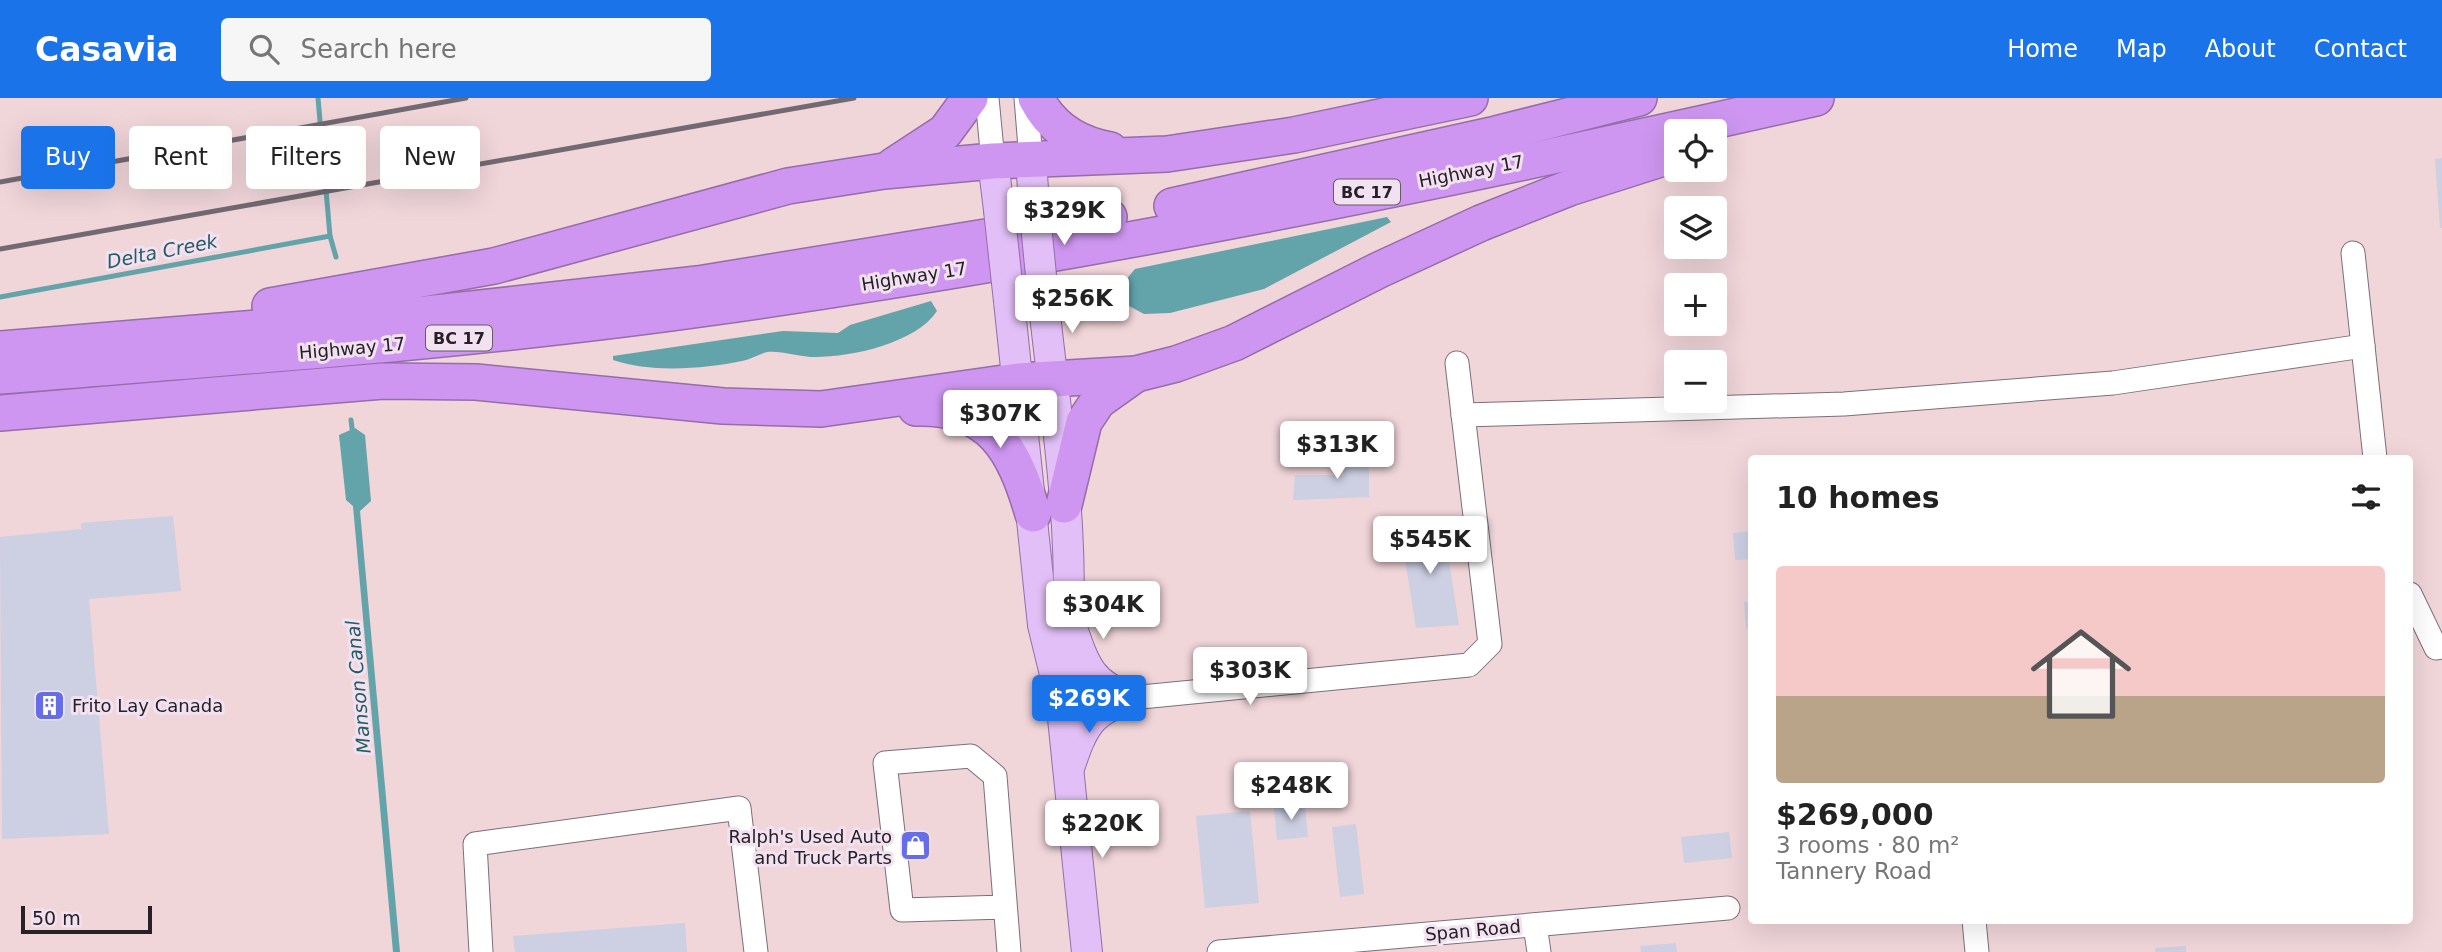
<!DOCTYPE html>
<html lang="en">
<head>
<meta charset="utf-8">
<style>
  body { margin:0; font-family:"DejaVu Sans",sans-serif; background:#f6f6f6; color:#222; height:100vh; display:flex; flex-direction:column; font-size:26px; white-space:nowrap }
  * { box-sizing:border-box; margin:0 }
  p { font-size:23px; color:#767676 }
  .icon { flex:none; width:38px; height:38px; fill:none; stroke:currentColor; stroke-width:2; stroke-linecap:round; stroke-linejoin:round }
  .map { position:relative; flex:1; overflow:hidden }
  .drawer { position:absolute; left:1748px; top:357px; width:665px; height:469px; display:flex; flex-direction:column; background:#fff; border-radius:7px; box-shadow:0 7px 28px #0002 }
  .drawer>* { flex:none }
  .banner { position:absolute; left:21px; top:28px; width:665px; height:63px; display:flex; gap:14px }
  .buttons { position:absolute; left:1664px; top:21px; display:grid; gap:14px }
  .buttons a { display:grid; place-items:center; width:63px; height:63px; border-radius:7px; background:#fff; box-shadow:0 7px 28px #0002; font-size:35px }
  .scale { position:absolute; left:21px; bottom:18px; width:131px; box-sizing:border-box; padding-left:7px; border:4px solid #272127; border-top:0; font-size:19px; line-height:24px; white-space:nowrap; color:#272127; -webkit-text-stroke:5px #f2e1f0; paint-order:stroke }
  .price { position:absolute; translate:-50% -60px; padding:0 16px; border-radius:7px; background:#fff; color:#222; font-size:23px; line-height:46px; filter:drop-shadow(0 2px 4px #0008) }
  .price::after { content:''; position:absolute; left:50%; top:42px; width:21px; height:16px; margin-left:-10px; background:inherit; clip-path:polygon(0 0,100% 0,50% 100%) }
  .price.selected { background:#1a73e8; color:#fff }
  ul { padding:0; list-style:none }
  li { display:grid; align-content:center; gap:14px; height:371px; padding:0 28px }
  li span { display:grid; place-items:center; height:217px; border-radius:7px; color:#555 }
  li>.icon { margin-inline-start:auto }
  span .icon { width:126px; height:126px; fill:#fffc; stroke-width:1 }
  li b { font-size:30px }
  h2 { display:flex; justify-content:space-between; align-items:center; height:84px; padding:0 28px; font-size:30px }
  .pill { padding:0 24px; border-radius:7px; background:#fff; box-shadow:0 7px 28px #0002; font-size:24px; line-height:63px }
  .pill.selected { background:#1a73e8; color:#fff }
  header { display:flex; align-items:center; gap:42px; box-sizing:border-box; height:98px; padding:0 35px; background:#1a73e8; color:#fff }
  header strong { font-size:33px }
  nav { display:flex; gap:38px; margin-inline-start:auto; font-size:24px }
  .search { width:490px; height:63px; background:#f6f6f6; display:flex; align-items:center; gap:18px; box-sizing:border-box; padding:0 24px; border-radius:7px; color:#767676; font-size:26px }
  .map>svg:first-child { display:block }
  .industrial { fill:#f0d5d9; fill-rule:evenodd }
  .water { fill:#63a3aa }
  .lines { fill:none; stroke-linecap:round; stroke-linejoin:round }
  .stream { stroke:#63a3aa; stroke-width:5 }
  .building { fill:#cdcfe3 }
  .minor-casing { stroke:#7d6e7c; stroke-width:25 }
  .major-casing { stroke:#946daa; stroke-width:32 }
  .highway-casing { stroke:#946daa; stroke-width:38 }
  .minor { stroke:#fff; stroke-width:23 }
  .major { stroke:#e2c0f7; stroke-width:30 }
  .highway { stroke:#ce96f1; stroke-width:35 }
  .rail { stroke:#736972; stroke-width:5 }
  .major-bridge-casing { stroke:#946daa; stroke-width:32; stroke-linecap:butt }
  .major-bridge { stroke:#e2c0f7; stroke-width:30 }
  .labels { text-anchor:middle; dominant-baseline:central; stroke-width:6; stroke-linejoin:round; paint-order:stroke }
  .shield { fill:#f2e1f0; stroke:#645b63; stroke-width:2 }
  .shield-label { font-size:16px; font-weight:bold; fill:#272127 }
  .street-label { font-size:18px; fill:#272127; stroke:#f2e1f0 }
  .poi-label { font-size:18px; fill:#272127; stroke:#f2e1f0; text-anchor:start }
  .water-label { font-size:19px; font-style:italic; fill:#255c62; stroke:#f2e1f0 }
</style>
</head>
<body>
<header>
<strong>Casavia</strong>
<div class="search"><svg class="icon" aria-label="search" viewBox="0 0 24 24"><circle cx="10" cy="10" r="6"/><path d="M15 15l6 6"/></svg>Search here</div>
<nav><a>Home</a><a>Map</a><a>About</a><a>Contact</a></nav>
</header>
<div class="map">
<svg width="2442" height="854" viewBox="0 0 2442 854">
  <rect width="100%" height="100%" fill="#f2e1f0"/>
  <path class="industrial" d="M0 0H2442V854H0ZM1676 33H1715V72H1676ZM1676 110H1715V149H1676ZM1676 187H1715V226H1676ZM1676 264H1715V303H1676ZM1752 360H2410V822H1752Z"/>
  <g class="water">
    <polygon points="1387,119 1391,124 1264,191 1170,215 1144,216 1129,208 1124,184 1135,171"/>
    <path d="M931 203 937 213C916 245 852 259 815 259 802 259 778 252 767 254 759 256 751 261 742 263 704 271 650 275 613 262V258L783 233 838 235 850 227Z"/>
    <polygon points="355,330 365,337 371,403 360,413 400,854 393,854 353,408 346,402 339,337"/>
  </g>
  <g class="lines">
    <g class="stream">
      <polyline points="318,0 330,138 336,159"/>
      <polyline points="0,199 330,138"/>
      <polyline points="351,322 353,338"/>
    </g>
  </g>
  <g class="building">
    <polygon points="2442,60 2442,130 2440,130 2435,61"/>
    <polygon points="1369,353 1369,399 1293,402 1295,377 1343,377 1344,355"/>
    <polygon points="173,418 181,493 89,501 109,736 2,741 0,439 81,431 81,425"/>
    <polygon points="1443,425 1459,527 1416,530 1400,430"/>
    <polygon points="1752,433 1752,461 1735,462 1733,435"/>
    <polygon points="1744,504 1752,504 1752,530 1746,530"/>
    <polygon points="1305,707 1308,739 1277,742 1274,710"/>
    <polygon points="1250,713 1259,805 1205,810 1196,718"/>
    <polygon points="1356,726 1364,796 1340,799 1332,729"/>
    <polygon points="1729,734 1732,760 1684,765 1681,739"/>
    <polygon points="685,825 687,854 515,854 513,838"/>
    <polygon points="1676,845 1677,854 1641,854 1640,848"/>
    <polygon points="2186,848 2186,854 2155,854 2155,850"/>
  </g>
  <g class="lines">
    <defs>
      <g id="minor">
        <polyline points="987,0 993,63"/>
        <polyline points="1026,0 1031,62"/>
        <polyline points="2353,155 2375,360"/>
        <polyline points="1463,317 1844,306 2113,285 2363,248"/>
        <polyline points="2410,496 2436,550 2442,549"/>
        <polyline points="1131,600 1469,567 1490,546 1457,265"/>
        <polyline points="1005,809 902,812 885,665 971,658 995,678 1009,854"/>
        <polyline points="1974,822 1977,854"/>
        <polyline points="1535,827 1539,854"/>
        <polyline points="481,854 475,746 739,710 756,854"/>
        <polyline points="1219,854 1728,810"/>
      </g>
      <g id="major">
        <polyline points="1031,62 1034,106"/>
        <polyline points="993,63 999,112"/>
        <path d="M1043 198C1056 324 1080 457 1063 583"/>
        <polyline points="1009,203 1043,527 1061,601 1087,854"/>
        <path d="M1072 530C1085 568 1091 587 1131 600"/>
        <path d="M1069 670C1083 629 1089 613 1131 600"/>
      </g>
      <g id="highway">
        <path d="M1036 0C1051 30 1077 46 1110 52"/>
        <polyline points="893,68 945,34 970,0"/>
        <polyline points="1172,108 1496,36 1639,0"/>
        <polyline points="270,208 494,168 788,88 884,73 993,63 1167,56 1294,37 1470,0"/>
        <polyline points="0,251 426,216 698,186 1109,119"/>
        <path d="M0 278C236 259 473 243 708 210 1080 158 1450 83 1816 0"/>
        <path d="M916 310C991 308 1014 351 1033 416"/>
        <polyline points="0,315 383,283 476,284 723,308 821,311 1018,283 1136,276 1176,266 1234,245 1379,172 1481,125 1569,90 1676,56"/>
        <polyline points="1064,407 1084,324 1098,303 1136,276"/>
      </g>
    </defs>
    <use href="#minor" class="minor-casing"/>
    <use href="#major" class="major-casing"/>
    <use href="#highway" class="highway-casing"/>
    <use href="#minor" class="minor"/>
    <use href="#major" class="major"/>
    <use href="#highway" class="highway"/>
    <g class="rail">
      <polyline points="0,84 466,0"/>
      <polyline points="0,151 854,0"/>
    </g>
    <defs>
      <g id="major-bridge">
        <polyline points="1034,106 1043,198"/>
        <polyline points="999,112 1009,203"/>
      </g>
    </defs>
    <use href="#major-bridge" class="major-bridge-casing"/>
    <use href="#major-bridge" class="major-bridge"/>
  </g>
  <defs>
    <symbol id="building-square" viewBox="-11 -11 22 22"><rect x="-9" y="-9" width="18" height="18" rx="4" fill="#666de6" stroke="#f2e1f0"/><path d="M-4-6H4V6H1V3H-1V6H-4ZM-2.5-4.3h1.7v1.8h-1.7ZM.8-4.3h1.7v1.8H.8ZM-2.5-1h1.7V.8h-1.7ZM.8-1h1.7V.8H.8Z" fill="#fff"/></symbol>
    <symbol id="shop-square" viewBox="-11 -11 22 22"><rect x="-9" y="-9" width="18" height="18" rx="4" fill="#666de6" stroke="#f2e1f0"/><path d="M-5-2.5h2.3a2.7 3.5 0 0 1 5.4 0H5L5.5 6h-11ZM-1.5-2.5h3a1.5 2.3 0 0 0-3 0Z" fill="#fff"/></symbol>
  </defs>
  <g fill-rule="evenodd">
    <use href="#building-square" x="32" y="590" width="35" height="35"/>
    <use href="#shop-square" x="898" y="730" width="35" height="35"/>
  </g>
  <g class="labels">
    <g class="shield">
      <rect x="1334" y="81.5" width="66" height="25" rx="5"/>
      <rect x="426" y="227.5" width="66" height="25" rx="5"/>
    </g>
    <g class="shield-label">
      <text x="1367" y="94">BC 17</text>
      <text x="459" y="240">BC 17</text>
    </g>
    <g class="street-label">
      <text transform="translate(1471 73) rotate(-11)">Highway 17</text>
      <text transform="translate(914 178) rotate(-9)">Highway 17</text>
      <text transform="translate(352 250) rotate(-5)">Highway 17</text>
      <text transform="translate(1473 832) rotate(-5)">Span Road</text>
    </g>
    <g class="poi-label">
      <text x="72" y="607">Frito Lay Canada</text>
      <text x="892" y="738" text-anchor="end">Ralph's Used Auto<tspan x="892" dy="21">and Truck Parts</tspan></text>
    </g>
    <g class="water-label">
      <text transform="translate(162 153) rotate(-11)">Delta Creek</text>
      <text transform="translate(358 589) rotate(-95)">Manson Canal</text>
    </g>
  </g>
</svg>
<div class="buttons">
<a><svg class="icon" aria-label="locate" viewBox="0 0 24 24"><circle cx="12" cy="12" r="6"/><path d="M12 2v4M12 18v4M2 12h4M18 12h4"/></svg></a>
<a><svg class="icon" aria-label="layers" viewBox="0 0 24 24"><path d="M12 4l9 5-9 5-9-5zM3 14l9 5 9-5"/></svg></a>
<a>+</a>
<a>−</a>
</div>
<div class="scale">50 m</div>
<b class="price" style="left:1064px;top:149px">$329K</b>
<b class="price" style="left:1072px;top:237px">$256K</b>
<b class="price" style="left:1000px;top:352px">$307K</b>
<b class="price" style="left:1337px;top:383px">$313K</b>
<b class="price" style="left:1430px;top:478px">$545K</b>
<b class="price" style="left:1103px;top:543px">$304K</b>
<b class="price" style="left:1250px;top:609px">$303K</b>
<b class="price selected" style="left:1089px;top:637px">$269K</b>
<b class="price" style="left:1291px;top:724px">$248K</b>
<b class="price" style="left:1102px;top:762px">$220K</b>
<div class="banner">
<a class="pill selected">Buy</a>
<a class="pill">Rent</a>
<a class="pill">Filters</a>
<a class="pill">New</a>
</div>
<section class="drawer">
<h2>10 homes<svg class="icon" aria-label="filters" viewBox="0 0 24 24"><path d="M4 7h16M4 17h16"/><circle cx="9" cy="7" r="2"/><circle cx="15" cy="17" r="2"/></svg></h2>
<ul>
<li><span style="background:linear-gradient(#f6c9c9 60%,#b9a48a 0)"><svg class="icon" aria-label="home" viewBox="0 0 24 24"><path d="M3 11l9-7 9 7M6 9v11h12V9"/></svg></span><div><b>$269,000</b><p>3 rooms · 80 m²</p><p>Tannery Road</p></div></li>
</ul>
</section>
</div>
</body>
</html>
